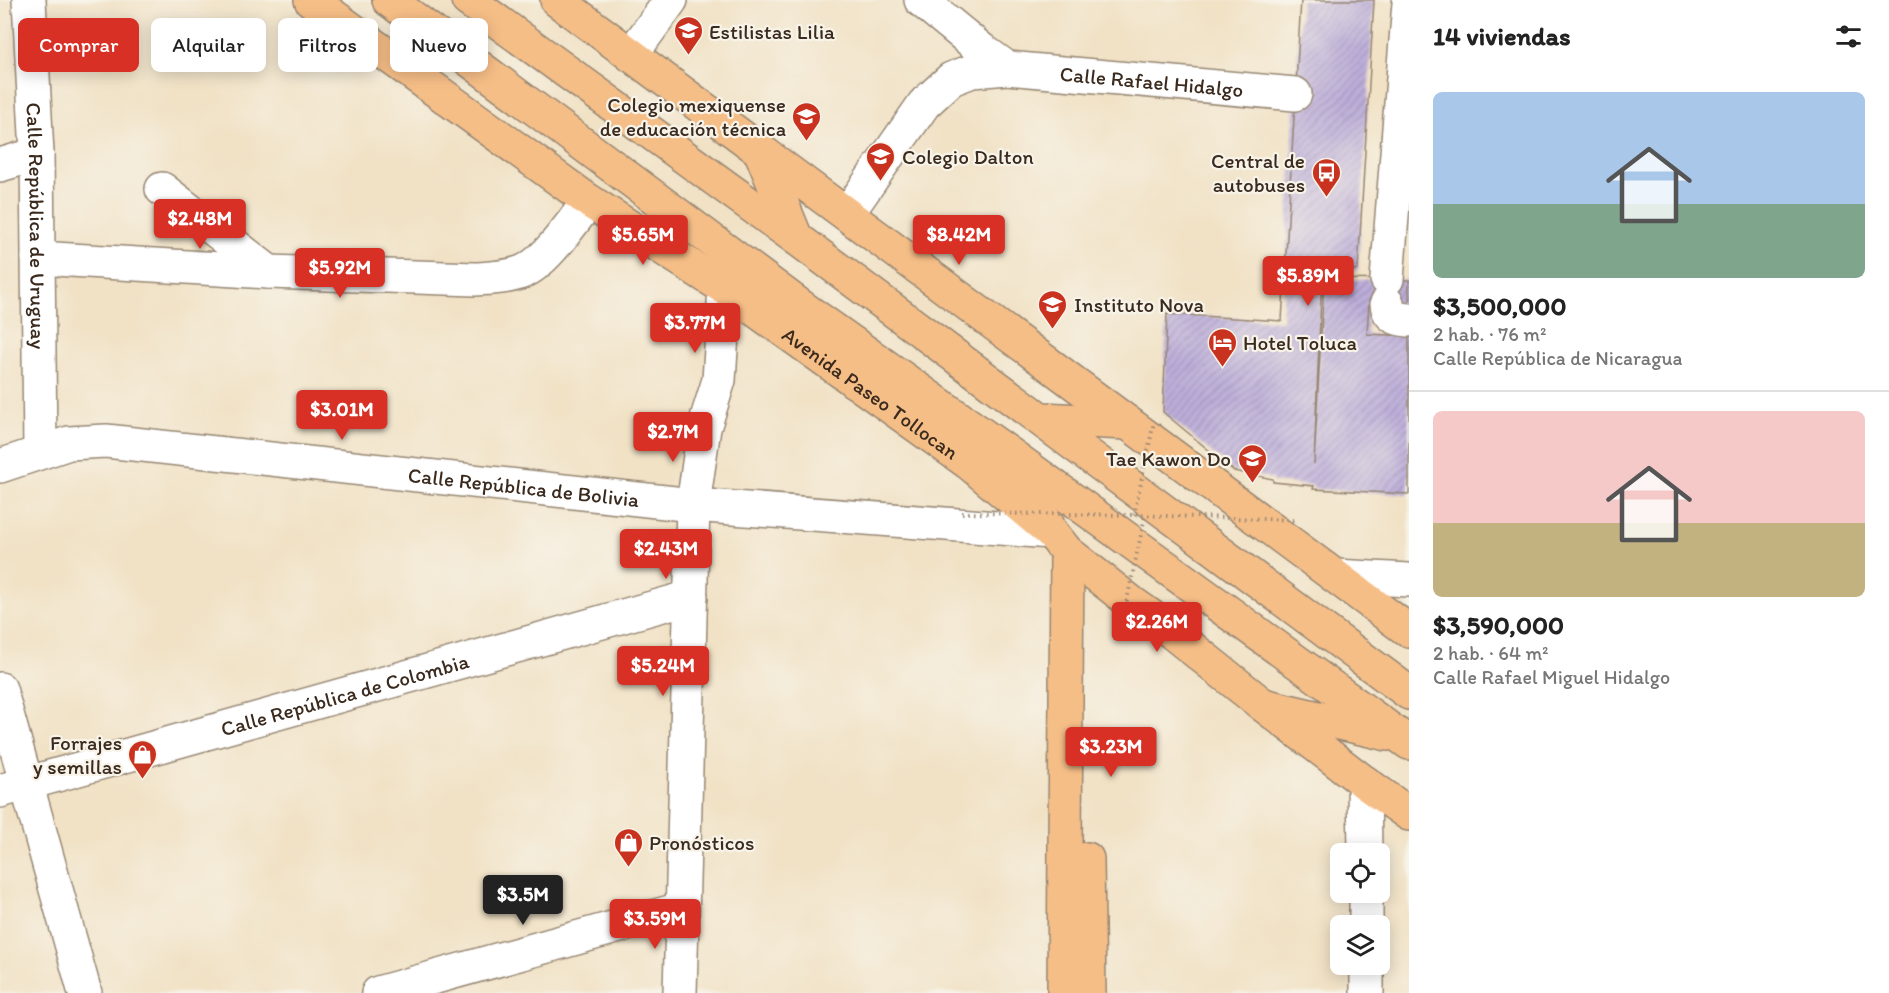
<!DOCTYPE html>
<html lang="es">
<head>
<meta charset="utf-8">
<style>
  body { margin:0; font-family:Itim,sans-serif; background:#f2f2f2; color:#222; height:100vh; display:flex; flex-direction:column; font-size:22px; white-space:nowrap }
  * { box-sizing:border-box; margin:0 }
  p { font-size:20px; color:#767676 }
  .icon { flex:none; width:33px; height:33px; fill:none; stroke:currentColor; stroke-width:2; stroke-linecap:round; stroke-linejoin:round }
  .map { position:relative; flex:1; overflow:hidden }
  .sheet { display:flex; flex-direction:column; background:#fff; width:480px }
  .sheet>* { flex:none }
  .top-card { position:absolute; left:18px; top:18px; width:570px; height:54px; display:flex; gap:12px }
  .buttons { position:absolute; left:1330px; top:843px; display:grid; gap:12px }
  .buttons a { display:grid; place-items:center; width:60px; height:60px; border-radius:9px; background:#fff; box-shadow:0 3px 15px #0003; font-size:30px }
  .price { position:absolute; translate:-50% -51px; padding:0 14px; border-radius:6px; background:#d93025; color:#fff; font-size:20px; line-height:39px; filter:drop-shadow(0 2px 3px #0008) }
  .price::after { content:''; position:absolute; left:50%; top:36px; width:18px; height:14px; margin-left:-9px; background:inherit; clip-path:polygon(0 0,100% 0,50% 100%) }
  .price.current { background:#222; color:#fff }
  ul { padding:0; list-style:none }
  li { display:grid; align-content:center; gap:12px; height:318px; padding:0 24px }
  li+li { border-top:2px solid #e0e0e0 }
  li span { display:grid; place-items:center; height:186px; border-radius:9px; color:#555 }
  li>.icon { margin-inline-start:auto }
  span .icon { width:108px; height:108px; fill:#fffc; stroke-width:1 }
  li b { font-size:26px }
  h2 { display:flex; justify-content:space-between; align-items:center; height:72px; padding:0 24px; font-size:26px }
  .pill { padding:0 21px; border-radius:9px; background:#fff; box-shadow:0 3px 15px #0003; font-size:21px; line-height:54px }
  .pill.current { background:#d93025; color:#fff }
  main { display:flex; flex:1; min-height:0 }
  .map>svg:first-child { display:block }
  .building { fill:url(#building-hatch) }
  .lines { fill:none; stroke-linecap:round; stroke-linejoin:round }
  .minor-casing { stroke:#968672; stroke-width:36 }
  .major-casing { stroke:#968672; stroke-width:36 }
  .highway-casing { stroke:#968672; stroke-width:36 }
  .minor { stroke:#fff; stroke-width:33 }
  .major { stroke:#f6be87; stroke-width:33 }
  .highway { stroke:#f6be87; stroke-width:33 }
  .path-bridge { stroke:#968672; stroke-width:4; stroke-dasharray:1.5 4.5; stroke-linecap:butt }
  .labels { text-anchor:middle; dominant-baseline:central; stroke-width:4.5; stroke-linejoin:round; paint-order:stroke }
  .poi-label { font-size:21px; fill:#3b2a1e; stroke:#f7f3e8; text-anchor:start }
  .street-label { font-size:21px; fill:#3b2a1e; stroke:#f7f3e8 }
</style>
</head>
<body>
<main>
<div class="map">
<svg width="1409" height="993" viewBox="0 0 1409 993">
  <defs>
    <pattern id="building-hatch" width="6" height="6" patternUnits="userSpaceOnUse" patternTransform="scale(1.5)"><rect width="6" height="6" fill="#bdafdb"/><path d="M-1 1l2-2M0 6l6-6M5 7l2-2" fill="none" stroke="#9b8fb1"/></pattern>
  </defs>
  <rect width="100%" height="100%" fill="#f7f3e8"/>
  <filter id="ink" filterUnits="userSpaceOnUse"><feTurbulence type="fractalNoise" baseFrequency=".0167" numOctaves="2"/><feDisplacementMap in="SourceGraphic" scale="12" xChannelSelector="R" yChannelSelector="G"/><feConvolveMatrix kernelMatrix="1 2 1 2 8 2 1 2 1" color-interpolation-filters="sRGB"/></filter>
  <filter id="wash" filterUnits="userSpaceOnUse"><feTurbulence type="fractalNoise" baseFrequency=".008" numOctaves="4" result="noise"/><feDisplacementMap in="SourceGraphic" scale="24" xChannelSelector="R" yChannelSelector="G"/><feGaussianBlur stdDeviation="1.35" result="paint"/><feColorMatrix in="noise" values="0 0 0 0 0 0 0 0 0 0 0 0 0 0 0 0 0 1.4 0 .05"/><feComposite in="paint" operator="in"/></filter>
  <g filter="url(#wash)">
    <rect width="100%" height="100%" fill="#f1e2c6"/>
    <g id="blocks">
      <polygon class="building" points="1301,0 1374,0 1358,270 1322,270 1314,464 1324,279 1409,280 1409,304 1369,301 1367,334 1409,336 1409,494 1313,489 1314,486 1273,482 1273,479 1234,471 1163,412 1167,314 1282,321"/>
    </g>
  </g>
  <g filter="url(#ink)">
    <use href="#blocks" fill-opacity="0" stroke="#968672" stroke-width="1.5"/>
    <g class="lines">
      <defs>
        <g id="minor">
          <path id="s1" d="M29 0 37 154 40 452"/>
          <polyline points="921,0 982,50 1007,68"/>
          <polyline points="631,55 671,0"/>
          <polyline points="0,165 37,154"/>
          <polyline points="162,189 269,272"/>
          <path id="s2" d="M847 214 924 104 951 79 972 71 1007 68 1295 94"/>
          <path d="M38 258 269 272 475 279C491 278 507 278 522 272 545 264 573 221 589 201"/>
          <polyline points="1387,279 1409,3"/>
          <path d="M1387 303C1388 317 1397 319 1409 320"/>
          <path id="s3" d="M0 466 69 443 106 441 693 505 1051 532"/>
          <polyline points="1335,576 1409,580"/>
          <polyline points="0,689 85,993"/>
          <polyline points="1364,782 1365,854"/>
          <path id="s4" d="M0 791 691 597"/>
          <polyline points="1366,892 1366,926"/>
          <polyline points="1367,964 1367,993"/>
          <polyline points="378,993 681,909"/>
          <polyline points="680,993 693,505 704,428 719,380 725,288"/>
        </g>
        <g id="major">
          <path id="s5" d="M311 0 589 201 725 288 969 463 1051 532 1067 552 1132 603 1159 622 1263 705 1364 782 1409 814"/>
          <polyline points="557,0 1409,631"/>
          <polyline points="1087,859 1089,993"/>
          <polyline points="1064,993 1067,552"/>
        </g>
        <g id="highway">
          <polyline points="389,0 803,308 1011,455 1409,743"/>
          <polyline points="468,0 796,238 1409,693"/>
          <polyline points="760,150 796,238"/>
          <polyline points="816,327 854,381"/>
          <polyline points="1041,419 1128,423"/>
          <polyline points="1015,462 1051,532"/>
          <polyline points="1263,705 1387,734"/>
        </g>
      </defs>
      <use href="#minor" class="minor-casing"/>
      <use href="#major" class="major-casing"/>
      <use href="#highway" class="highway-casing"/>
      <use href="#minor" class="minor"/>
      <use href="#major" class="major"/>
      <use href="#highway" class="highway"/>
      <g class="path-bridge">
        <polyline points="962,513 1134,515 1294,520"/>
        <polyline points="1134,515 1154,422"/>
        <polyline points="1123,619 1145,516"/>
      </g>
    </g>
  </g>
  <defs>
    <symbol id="school-pin" viewBox="-11 -11 22 30"><path d="M0 17L-7.5 6A9.5 9.5 0 1 1 7.5 6Z" fill="#c8321e" stroke="#f7f3e8"/><path d="M0-5L7-2L0 1L-7-2ZM-4 1L0 2.5L4 1V4Q0 6-4 4Z" fill="#fff"/></symbol>
    <symbol id="bus-pin" viewBox="-11 -11 22 30"><path d="M0 17L-7.5 6A9.5 9.5 0 1 1 7.5 6Z" fill="#c8321e" stroke="#f7f3e8"/><path d="M-5-6H5V4H4V6H2V4H-2V6H-4V4H-5ZM-3.5-4V0h7V-4ZM-3.5 1.2v1.5H-2V1.2ZM2 1.2v1.5H3.5V1.2Z" fill="#fff"/></symbol>
    <symbol id="hotel-pin" viewBox="-11 -11 22 30"><path d="M0 17L-7.5 6A9.5 9.5 0 1 1 7.5 6Z" fill="#c8321e" stroke="#f7f3e8"/><path d="M-6-4.5h1.5V1H6V5H4.5V3h-9V5H-6ZM-4 0a1.8 1.8 0 1 1 3.6 0ZM.5 0V-2.5h3Q6-2.5 6 0Z" fill="#fff"/></symbol>
    <symbol id="shop-pin" viewBox="-11 -11 22 30"><path d="M0 17L-7.5 6A9.5 9.5 0 1 1 7.5 6Z" fill="#c8321e" stroke="#f7f3e8"/><path d="M-5-2.5h2.3a2.7 3.5 0 0 1 5.4 0H5L5.5 6h-11ZM-1.5-2.5h3a1.5 2.3 0 0 0-3 0Z" fill="#fff"/></symbol>
  </defs>
  <g fill-rule="evenodd">
    <use href="#school-pin" x="672" y="14" width="33" height="45"/>
    <use href="#school-pin" x="790" y="100" width="33" height="45"/>
    <use href="#school-pin" x="864" y="140" width="33" height="45"/>
    <use href="#bus-pin" x="1310" y="156" width="33" height="45"/>
    <use href="#school-pin" x="1036" y="288" width="33" height="45"/>
    <use href="#hotel-pin" x="1206" y="326" width="33" height="45"/>
    <use href="#school-pin" x="1236" y="442" width="33" height="45"/>
    <use href="#shop-pin" x="126" y="738" width="33" height="45"/>
    <use href="#shop-pin" x="612" y="826" width="33" height="45"/>
  </g>
  <g class="labels">
    <g class="poi-label">
      <text x="709" y="31">Estilistas Lilia</text>
      <text x="786" y="104" text-anchor="end">Colegio mexiquense<tspan x="786" dy="24">de educación técnica</tspan></text>
      <text x="902" y="156">Colegio Dalton</text>
      <text x="1305" y="160" text-anchor="end">Central de<tspan x="1305" dy="24">autobuses</tspan></text>
      <text x="1074" y="304">Instituto Nova</text>
      <text x="1243" y="342">Hotel Toluca</text>
      <text x="1231" y="458" text-anchor="end">Tae Kawon Do</text>
      <text x="122" y="742" text-anchor="end">Forrajes<tspan x="122" dy="24">y semillas</tspan></text>
      <text x="649" y="842">Pronósticos</text>
    </g>
    <g class="street-label">
      <text stroke="none"><textPath href="#s2" startOffset="374">Calle Rafael Hidalgo</textPath></text>
      <text stroke="none"><textPath href="#s1" startOffset="226">Calle República de Uruguay</textPath></text>
      <text stroke="none"><textPath href="#s5" startOffset="684">Avenida Paseo Tollocan</textPath></text>
      <text stroke="none"><textPath href="#s3" startOffset="530">Calle República de Bolivia</textPath></text>
      <text stroke="none"><textPath href="#s4" startOffset="358">Calle República de Colombia</textPath></text>
    </g>
  </g>
</svg>
<div class="buttons">
<a><svg class="icon" aria-label="locate" viewBox="0 0 24 24"><circle cx="12" cy="12" r="6"/><path d="M12 2v4M12 18v4M2 12h4M18 12h4"/></svg></a>
<a><svg class="icon" aria-label="layers" viewBox="0 0 24 24"><path d="M12 4l9 5-9 5-9-5zM3 14l9 5 9-5"/></svg></a>
</div>
<b class="price" style="left:200px;top:250px">$2.48M</b>
<b class="price" style="left:643px;top:266px">$5.65M</b>
<b class="price" style="left:959px;top:266px">$8.42M</b>
<b class="price" style="left:340px;top:299px">$5.92M</b>
<b class="price" style="left:1308px;top:307px">$5.89M</b>
<b class="price" style="left:695px;top:354px">$3.77M</b>
<b class="price" style="left:342px;top:441px">$3.01M</b>
<b class="price" style="left:673px;top:463px">$2.7M</b>
<b class="price" style="left:666px;top:580px">$2.43M</b>
<b class="price" style="left:1157px;top:653px">$2.26M</b>
<b class="price" style="left:663px;top:697px">$5.24M</b>
<b class="price" style="left:1111px;top:778px">$3.23M</b>
<b class="price current" style="left:523px;top:926px">$3.5M</b>
<b class="price" style="left:655px;top:950px">$3.59M</b>
<div class="top-card">
<a class="pill current">Comprar</a>
<a class="pill">Alquilar</a>
<a class="pill">Filtros</a>
<a class="pill">Nuevo</a>
</div>
</div>
<section class="sheet">
<h2>14 viviendas<svg class="icon" aria-label="filters" viewBox="0 0 24 24"><path d="M4 7h16M4 17h16"/><circle cx="9" cy="7" r="2"/><circle cx="15" cy="17" r="2"/></svg></h2>
<ul>
<li><span style="background:linear-gradient(#a9c7e8 60%,#7fa58c 0)"><svg class="icon" aria-label="home" viewBox="0 0 24 24"><path d="M3 11l9-7 9 7M6 9v11h12V9"/></svg></span><div><b>$3,500,000</b><p>2 hab. · 76 m²</p><p>Calle República de Nicaragua</p></div></li>
<li><span style="background:linear-gradient(#f6c9c9 60%,#c2b280 0)"><svg class="icon" aria-label="home" viewBox="0 0 24 24"><path d="M3 11l9-7 9 7M6 9v11h12V9"/></svg></span><div><b>$3,590,000</b><p>2 hab. · 64 m²</p><p>Calle Rafael Miguel Hidalgo</p></div></li>
</ul>
</section>
</main>
</body>
</html>
